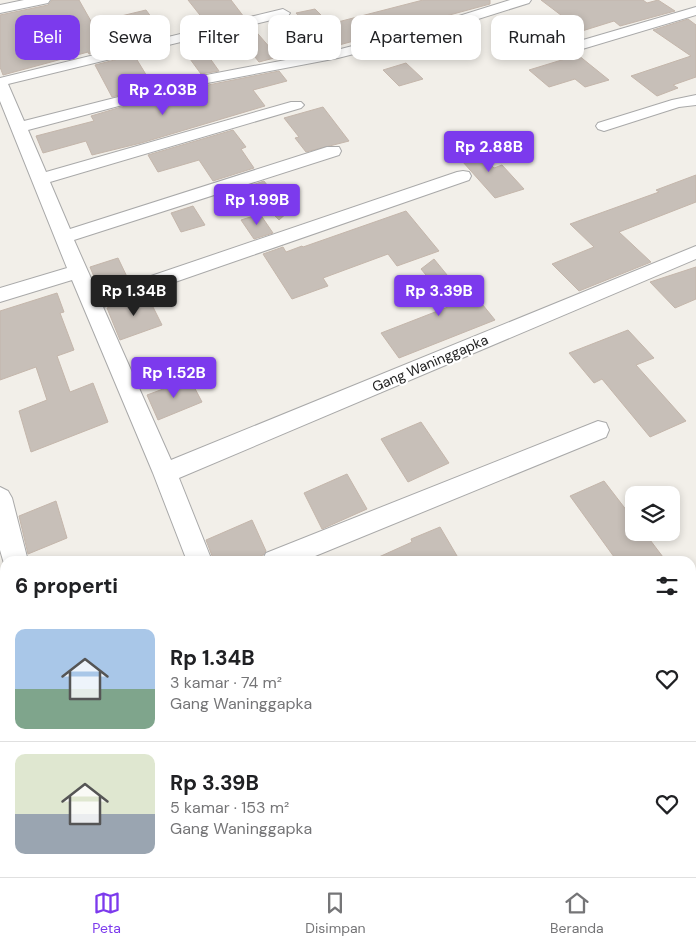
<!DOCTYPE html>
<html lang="id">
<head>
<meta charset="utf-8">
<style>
  body { margin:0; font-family:"DM Sans",sans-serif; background:#f6f6f6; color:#202124; height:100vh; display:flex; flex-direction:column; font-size:19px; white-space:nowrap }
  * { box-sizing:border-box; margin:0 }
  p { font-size:16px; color:#757577 }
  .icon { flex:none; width:28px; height:28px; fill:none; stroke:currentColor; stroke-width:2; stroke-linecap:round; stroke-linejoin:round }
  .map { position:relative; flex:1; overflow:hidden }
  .drawer { position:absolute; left:0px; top:556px; width:696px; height:321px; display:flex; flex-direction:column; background:#fff; border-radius:15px 15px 0 0; box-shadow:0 2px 8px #0003 }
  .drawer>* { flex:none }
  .hud { position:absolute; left:15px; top:15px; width:666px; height:45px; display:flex; gap:10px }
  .tools { position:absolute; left:625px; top:486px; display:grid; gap:10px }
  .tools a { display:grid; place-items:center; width:55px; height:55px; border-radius:10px; background:#fff; box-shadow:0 2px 8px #0003; font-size:25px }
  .price { position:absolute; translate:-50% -42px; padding:0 11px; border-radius:5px; background:#7c3aed; color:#fff; font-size:16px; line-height:32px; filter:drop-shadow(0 1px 2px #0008) }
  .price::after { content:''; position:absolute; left:50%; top:30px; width:15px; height:11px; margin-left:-8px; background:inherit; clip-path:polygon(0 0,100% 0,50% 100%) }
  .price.current { background:#222; color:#fff }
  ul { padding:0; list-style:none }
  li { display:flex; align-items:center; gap:15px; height:125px; padding:0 15px }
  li+li { border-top:1px solid #e0e0e0 }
  li span { display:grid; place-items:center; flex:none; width:140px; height:100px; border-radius:10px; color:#555 }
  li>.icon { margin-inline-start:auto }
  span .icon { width:60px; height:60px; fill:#fffc; stroke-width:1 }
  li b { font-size:21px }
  h2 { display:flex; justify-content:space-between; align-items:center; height:60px; padding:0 15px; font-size:21px }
  .tag { padding:0 18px; border-radius:10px; background:#fff; box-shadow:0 2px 8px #0003; font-size:18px; line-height:45px }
  .tag.current { background:#7c3aed; color:#fff }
  .tab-bar { display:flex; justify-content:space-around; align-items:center; height:70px; border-top:1px solid #e0e0e0; background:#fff; font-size:14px; color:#757577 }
  .tab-bar a { display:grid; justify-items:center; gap:2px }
  .tab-bar .current { color:#7c3aed }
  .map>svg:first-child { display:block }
  .building { fill:#c7bfb8; stroke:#c4b6ab }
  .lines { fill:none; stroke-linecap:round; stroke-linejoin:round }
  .minor-casing { stroke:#a9a9a9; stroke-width:2 }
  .minor { fill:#fff; fill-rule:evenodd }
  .labels { text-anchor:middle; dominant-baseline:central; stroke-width:4.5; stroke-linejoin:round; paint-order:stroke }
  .street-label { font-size:14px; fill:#222; stroke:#fff }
</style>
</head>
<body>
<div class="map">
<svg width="696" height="877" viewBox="0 0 696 877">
  <rect width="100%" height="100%" fill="#f2efe9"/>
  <g class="building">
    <polygon points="52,0 79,0 92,23 146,10 163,33 126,42 127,45 89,54 88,52 3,75 0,67 0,15 48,5"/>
    <polygon points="188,0 231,0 244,17 207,24"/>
    <polygon points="423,0 490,0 490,4 328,48 296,13 315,9 330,24"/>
    <polygon points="541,0 643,0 647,3 658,0 675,11 620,26 614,21 582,31"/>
    <polygon points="688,19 696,25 696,77 673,85 678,88 657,96 631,76 691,56 653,30"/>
    <polygon points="252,27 278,57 259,62 234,31"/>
    <polygon points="199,43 219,71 201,74 182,48"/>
    <polygon points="134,55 153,86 112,97 95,65"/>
    <polygon points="578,55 609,80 585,87 575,79 549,87 529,70"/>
    <polygon points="406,63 423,79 399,86 383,70"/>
    <polygon points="279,71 287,81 253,90 265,106 141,143 92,155 86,141 43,153 36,136 94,121 91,116 118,108 208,85"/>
    <polygon points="323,107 349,141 306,152 295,138 299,137 284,118"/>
    <polygon points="233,130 246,147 241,149 254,168 213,181 199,160 158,172 148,155"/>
    <polygon points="472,146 494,168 502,165 524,189 495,198 454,152"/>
    <polygon points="696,175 696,202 619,232 651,262 579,291 552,264 594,247 570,224 659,192 656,190"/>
    <polygon points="264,181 288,212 279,220 246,187"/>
    <polygon points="193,206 205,225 181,232 171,213"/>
    <polygon points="406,211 439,251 397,266 388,254 323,278 328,286 292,299 263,254 283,247 286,252 302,246 303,247"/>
    <polygon points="260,214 273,233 254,239 241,220"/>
    <polygon points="118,258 129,281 100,291 90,267"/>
    <polygon points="434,259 465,297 474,294 495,320 399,358 381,333 448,307 446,304 449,303 421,269"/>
    <polygon points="696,267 696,299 675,308 650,282"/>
    <polygon points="57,293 64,312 60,313 74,350 57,356 70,392 93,383 108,422 31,452 19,411 47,400 36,367 0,380 0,311"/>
    <polygon points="136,297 138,300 148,297 162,325 120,340 107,308"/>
    <polygon points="628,330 654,358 636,365 686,421 650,437 602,379 594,383 569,353"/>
    <polygon points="190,379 202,402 158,420 147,395"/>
    <polygon points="421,422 449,463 408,482 381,439"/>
    <polygon points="347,474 367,509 322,529 304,493"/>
    <polygon points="604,481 634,520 634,532 644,532 666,561 617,561 570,496"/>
    <polygon points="56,501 67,538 28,554 19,516"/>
    <polygon points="252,520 266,551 263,555 250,561 214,561 206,540"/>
    <polygon points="440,527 460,561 370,561 412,542 411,539"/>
  </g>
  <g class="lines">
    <defs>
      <g id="minor">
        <polygon points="24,0 50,0 48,3 0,13 0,5"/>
        <polygon points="510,0 531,0 529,3 421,37 338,58 202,84 28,130 46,172 291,102 301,102 304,105 301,108 50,182 70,229 327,147 339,147 341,151 339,155 74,240 98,294 457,172 463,171 469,172 471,176 469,180 103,307 171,460 696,246 696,259 179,478 212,561 187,561 153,473 72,280 0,302 0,288 67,268 0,101 0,78 283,9 290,13 288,16 8,84 24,121 201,76 333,51 411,31"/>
        <polygon points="696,7 696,15 569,53 559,53 557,50 559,47"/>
        <polygon points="696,95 696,105 679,107 604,131 598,129 596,126 598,123 672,100"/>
        <polygon points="598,421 606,423 609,430 606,437 303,561 262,561 266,553"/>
        <polygon points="0,487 8,491 12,498 28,561 5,561 5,567 0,550"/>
        <polygon points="69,872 101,872 103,877 71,877"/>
        <polygon points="306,872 338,872 340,877 308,877"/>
      </g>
    </defs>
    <use href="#minor" class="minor-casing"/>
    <use href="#minor" class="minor"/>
  </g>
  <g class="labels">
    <g class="street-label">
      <text transform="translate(430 363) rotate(-23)">Gang Waninggapka</text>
    </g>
  </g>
</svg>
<div class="tools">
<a><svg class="icon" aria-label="layers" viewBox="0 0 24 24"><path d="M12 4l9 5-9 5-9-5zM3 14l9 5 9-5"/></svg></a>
</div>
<b class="price" style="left:163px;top:116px">Rp 2.03B</b>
<b class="price" style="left:489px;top:173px">Rp 2.88B</b>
<b class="price" style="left:257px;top:226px">Rp 1.99B</b>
<b class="price current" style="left:134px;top:317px">Rp 1.34B</b>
<b class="price" style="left:439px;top:317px">Rp 3.39B</b>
<b class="price" style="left:174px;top:399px">Rp 1.52B</b>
<div class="hud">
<a class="tag current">Beli</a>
<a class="tag">Sewa</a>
<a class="tag">Filter</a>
<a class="tag">Baru</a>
<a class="tag">Apartemen</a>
<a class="tag">Rumah</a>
</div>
<section class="drawer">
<h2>6 properti<svg class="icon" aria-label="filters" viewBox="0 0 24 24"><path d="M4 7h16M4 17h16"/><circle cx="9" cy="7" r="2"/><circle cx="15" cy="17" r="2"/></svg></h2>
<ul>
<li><span style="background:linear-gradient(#a9c7e8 60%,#7fa58c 0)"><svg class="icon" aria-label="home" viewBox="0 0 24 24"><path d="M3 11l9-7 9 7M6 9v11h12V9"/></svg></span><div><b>Rp 1.34B</b><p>3 kamar · 74 m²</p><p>Gang Waninggapka</p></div><svg class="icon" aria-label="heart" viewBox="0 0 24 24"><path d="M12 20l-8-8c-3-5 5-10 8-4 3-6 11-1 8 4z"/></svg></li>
<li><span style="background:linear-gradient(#dfe7d0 60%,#9aa5b1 0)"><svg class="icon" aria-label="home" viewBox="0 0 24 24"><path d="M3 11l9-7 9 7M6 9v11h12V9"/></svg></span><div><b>Rp 3.39B</b><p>5 kamar · 153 m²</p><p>Gang Waninggapka</p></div><svg class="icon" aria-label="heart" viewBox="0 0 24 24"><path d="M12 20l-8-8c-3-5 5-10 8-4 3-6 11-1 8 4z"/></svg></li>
</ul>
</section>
</div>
<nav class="tab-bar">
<a class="current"><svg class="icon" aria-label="map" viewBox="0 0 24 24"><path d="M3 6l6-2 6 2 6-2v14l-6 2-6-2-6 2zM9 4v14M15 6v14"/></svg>Peta</a>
<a><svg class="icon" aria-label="saved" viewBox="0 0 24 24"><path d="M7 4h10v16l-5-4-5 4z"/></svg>Disimpan</a>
<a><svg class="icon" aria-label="home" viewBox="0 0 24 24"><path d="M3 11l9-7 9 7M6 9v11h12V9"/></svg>Beranda</a>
</nav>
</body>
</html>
